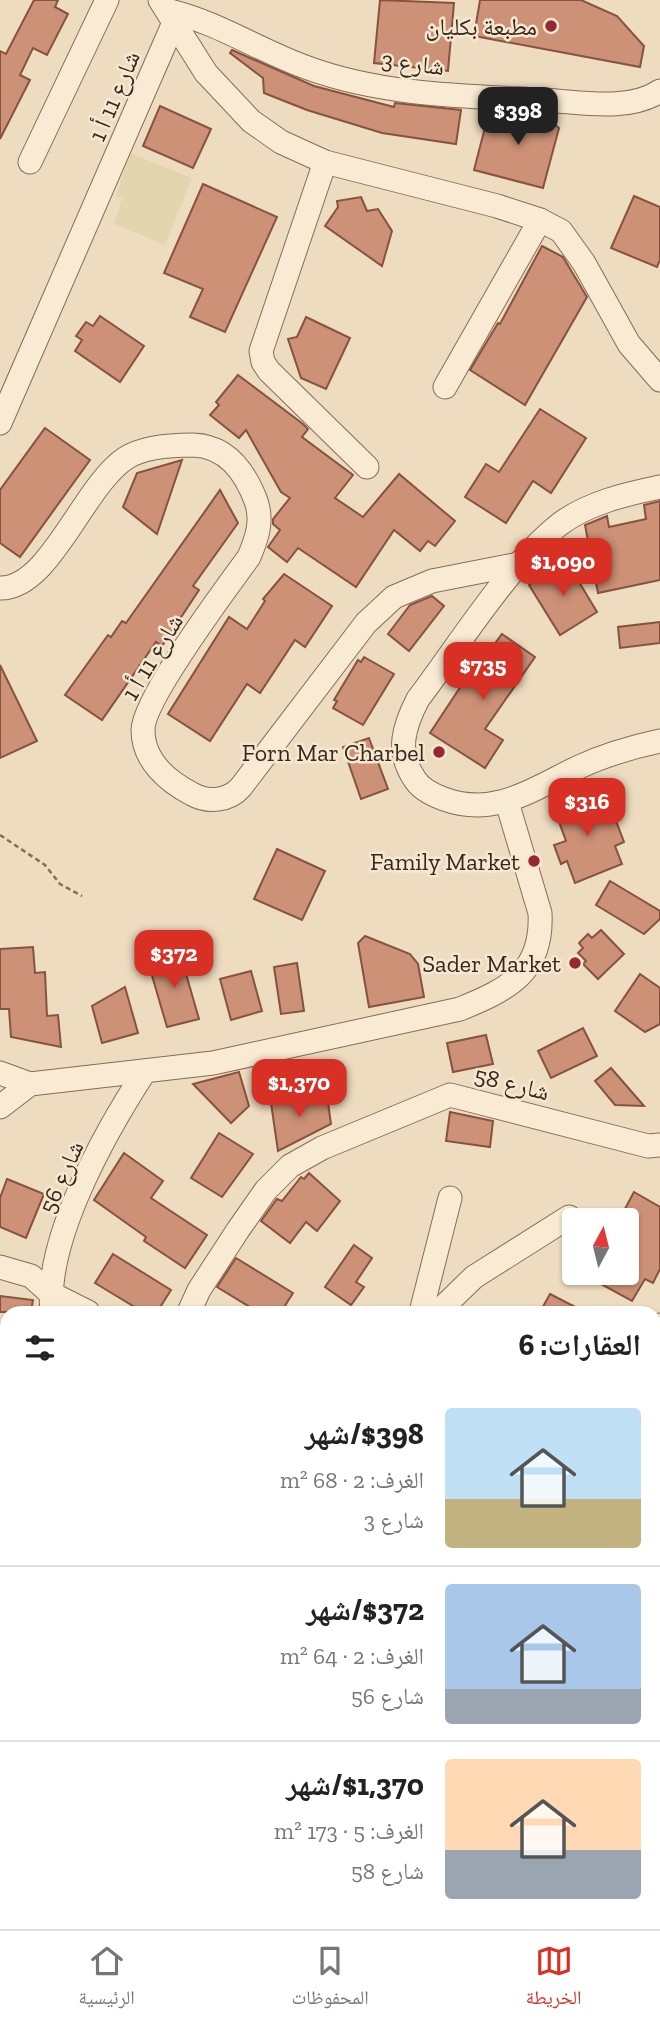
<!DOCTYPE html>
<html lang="ar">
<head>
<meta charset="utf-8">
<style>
  body { margin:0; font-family:"Zilla Slab","Noto Naskh Arabic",serif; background:#f2f2f2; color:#222; direction:rtl; height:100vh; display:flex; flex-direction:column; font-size:26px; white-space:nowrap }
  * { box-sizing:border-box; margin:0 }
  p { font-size:23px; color:#767676 }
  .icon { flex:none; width:38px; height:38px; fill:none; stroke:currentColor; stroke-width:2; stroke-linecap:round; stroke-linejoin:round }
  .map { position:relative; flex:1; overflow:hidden; direction:ltr }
  .sheet { position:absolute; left:0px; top:1306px; width:662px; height:625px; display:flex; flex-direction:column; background:#fff; border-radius:21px 21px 0 0; box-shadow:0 2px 5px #0004; direction:rtl }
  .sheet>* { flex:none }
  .needle { width:46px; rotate:7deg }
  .buttons { position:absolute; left:562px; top:1208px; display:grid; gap:14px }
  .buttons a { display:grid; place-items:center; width:77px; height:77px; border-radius:7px; background:#fff; box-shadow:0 2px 5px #0004; font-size:35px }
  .price { position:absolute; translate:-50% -60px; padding:0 16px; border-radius:14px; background:#d93025; color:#fff; font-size:23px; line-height:46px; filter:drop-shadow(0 2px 4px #0008) }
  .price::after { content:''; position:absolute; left:50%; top:42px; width:21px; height:16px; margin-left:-10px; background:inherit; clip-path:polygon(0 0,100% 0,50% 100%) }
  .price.active { background:#222; color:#fff }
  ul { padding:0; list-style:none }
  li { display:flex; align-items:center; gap:21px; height:175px; padding:0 21px }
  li+li { border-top:2px solid #e0e0e0 }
  li span { display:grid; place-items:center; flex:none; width:196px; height:140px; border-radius:7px; color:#555 }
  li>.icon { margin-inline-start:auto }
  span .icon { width:84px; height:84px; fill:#fffc; stroke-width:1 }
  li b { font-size:30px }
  h2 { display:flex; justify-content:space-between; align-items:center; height:84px; padding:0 21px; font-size:30px }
  .tabs { display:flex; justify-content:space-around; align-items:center; height:98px; border-top:2px solid #e0e0e0; background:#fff; font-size:19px; color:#767676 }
  .tabs a { display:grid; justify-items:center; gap:4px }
  .tabs .active { color:#d93025 }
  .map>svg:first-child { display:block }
  .farmland { fill:#e3d5ae }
  .building { fill:#cc9176; stroke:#86533e; stroke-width:2 }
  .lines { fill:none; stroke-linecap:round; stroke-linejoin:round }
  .minor-casing { stroke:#876c58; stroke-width:25 }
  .path { stroke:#876c58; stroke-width:2.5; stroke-dasharray:5 3.5; stroke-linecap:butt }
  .minor { stroke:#f9ead3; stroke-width:23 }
  .poi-dot { fill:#962834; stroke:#f5e7d0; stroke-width:2.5 }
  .labels { text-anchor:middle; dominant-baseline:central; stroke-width:5; stroke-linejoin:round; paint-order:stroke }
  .poi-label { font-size:24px; fill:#36271d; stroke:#f5e7d0; text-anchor:end }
  .street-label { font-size:24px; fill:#36271d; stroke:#f5e7d0 }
</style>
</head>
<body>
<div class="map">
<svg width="660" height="1929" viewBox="0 0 660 1929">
  <rect width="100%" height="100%" fill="#eedcc0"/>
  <polygon class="farmland" points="130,153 192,178 165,245 114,224 122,198 116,196"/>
  <g class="building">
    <polygon points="34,0 58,0 55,7 68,14 47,55 33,48 20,75 30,80 0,139 0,51 6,54"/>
    <polygon points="380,0 454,3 448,71 374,63"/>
    <polygon points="480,0 581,0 617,16 644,46 640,67 474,36"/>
    <polygon points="232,50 314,86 394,107 395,103 461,110 456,144 382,133 307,110 264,93 263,78 230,53"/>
    <polygon points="160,106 211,129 193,168 143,146"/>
    <polygon points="489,112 543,114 559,128 543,188 474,170"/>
    <polygon points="203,184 277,217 225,332 190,317 203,289 164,273"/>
    <polygon points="634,196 660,207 660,260 657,267 611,248"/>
    <polygon points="361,197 367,211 378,209 392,231 382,266 325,226 338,207 337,201"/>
    <polygon points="542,246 563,257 587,297 525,405 470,370 498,323 500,324"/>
    <polygon points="100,316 144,346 120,382 75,351 82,340 76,336 86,322 93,326"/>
    <polygon points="306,317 350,338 326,389 301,378 288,339 297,337"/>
    <polygon points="238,375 303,424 308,429 302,437 353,475 335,498 363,517 399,474 455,521 435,546 428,541 420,551 394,530 356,587 298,548 287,562 268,547 280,530 273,524 273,519 290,498 281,492 246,430 239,438 210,415 219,405 216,402"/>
    <polygon points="540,409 586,438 551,493 533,481 506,523 465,497 486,464 499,472"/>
    <polygon points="45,428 90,460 20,557 0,543 0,490"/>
    <polygon points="182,460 157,534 123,507 137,473"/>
    <polygon points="220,490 238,523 193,586 199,590 162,646 156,642 102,720 65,695 108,635 111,637 122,621 126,623"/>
    <polygon points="660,501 660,580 598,593 585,525 607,516 609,527 646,519 644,505"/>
    <polygon points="567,562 597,612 560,635 529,585"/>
    <polygon points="284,574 332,606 305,647 295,640 260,693 247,684 210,741 168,714 229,617 247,629 265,601 263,599"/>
    <polygon points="432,596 444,606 409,651 388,634 410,605"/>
    <polygon points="660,622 660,643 620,648 618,627"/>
    <polygon points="502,634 535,657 485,729 503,740 485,768 430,733 461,686 463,687"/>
    <polygon points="364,657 394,674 363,725 333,708 337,701 334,700 358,660 361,662"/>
    <polygon points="0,665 37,741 0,758"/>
    <polygon points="369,738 388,789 361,799 343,747"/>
    <polygon points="584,788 587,796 592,794 601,818 613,813 624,842 615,846 622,864 575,883 567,861 561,864 554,845 566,841 555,811 571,804 567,794"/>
    <polygon points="277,849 325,871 302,920 254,899"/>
    <polygon points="610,881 660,911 660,919 644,934 596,905"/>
    <polygon points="601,930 624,954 598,979 583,964 586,961 578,953 583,948 579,943 588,934 592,938"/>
    <polygon points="365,936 410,954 418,964 424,997 369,1007 358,943"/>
    <polygon points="33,947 35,973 45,972 47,1016 58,1015 61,1047 11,1037 9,1009 0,1009 0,949"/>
    <polygon points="180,953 199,1019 167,1027 148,962"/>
    <polygon points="297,963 304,1011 281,1014 274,967"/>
    <polygon points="251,971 262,1011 231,1020 220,979"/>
    <polygon points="640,974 660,988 660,1024 645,1032 615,1011"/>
    <polygon points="125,987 138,1033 102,1043 92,1006"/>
    <polygon points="583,1028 597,1056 551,1078 538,1051"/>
    <polygon points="486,1035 493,1064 453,1072 447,1043"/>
    <polygon points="611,1068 644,1106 615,1105 595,1081"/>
    <polygon points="239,1072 249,1106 231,1123 193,1084"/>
    <polygon points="327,1096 331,1124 278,1151 271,1103"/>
    <polygon points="450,1112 493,1121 490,1147 446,1141"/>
    <polygon points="219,1133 253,1154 222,1197 191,1178"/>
    <polygon points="124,1153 163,1181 151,1198 207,1235 185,1268 144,1241 146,1237 94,1200"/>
    <polygon points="309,1173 340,1201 317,1231 306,1222 290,1243 261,1221 277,1199 282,1201 301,1177 304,1179"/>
    <polygon points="7,1179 44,1194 26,1238 0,1227 0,1198"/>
    <polygon points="634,1192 660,1207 660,1269 653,1283 645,1279 632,1301 579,1272 626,1272 626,1220 619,1220"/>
    <polygon points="354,1245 372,1258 356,1282 364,1287 351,1305 325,1287"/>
    <polygon points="113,1254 171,1290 157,1312 143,1312 95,1283"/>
    <polygon points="236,1258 293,1293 281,1312 258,1312 217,1287"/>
    <polygon points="550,1294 585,1312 540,1312"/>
    <polygon points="0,1296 33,1300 31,1312 0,1312"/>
  </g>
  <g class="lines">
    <defs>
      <g id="minor">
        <polyline points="160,0 206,73 251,121 281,142 325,162 497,206 540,220 561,231 584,263 629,344 660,380"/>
        <path d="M170 11C219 23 260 51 308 68 382 95 462 96 540 100 577 101 627 113 660 91"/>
        <polyline points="30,162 107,0"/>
        <polyline points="325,162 261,351 263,362 269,371 367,467"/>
        <polyline points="445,387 540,220"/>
        <polyline points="0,423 175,20"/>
        <path d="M660 487C626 494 588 503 560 524 507 566 460 644 418 699 404 726 396 751 414 778 420 789 433 795 444 799 496 818 534 788 579 767 605 755 632 747 660 741"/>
        <path d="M0 588C50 589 83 486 126 458 143 447 173 445 193 445 227 446 245 472 256 501 263 521 257 538 249 557 228 586 143 699 143 730 143 760 167 781 192 794 208 803 229 801 241 787L366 623 394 597 432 581 519 564"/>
        <path d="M0 1073 30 1084 213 1063 460 1009C509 989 543 972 540 913L507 802"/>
        <polyline points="0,1107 30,1084"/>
        <polyline points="0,1267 31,1276 50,1293 88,1312"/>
        <path d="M52 1312C44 1240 106 1131 145 1071"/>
        <polyline points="189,1312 199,1290 238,1230 266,1190 290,1166 322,1148 450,1095 648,1146 660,1145"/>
        <polyline points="421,1312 450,1198"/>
        <polyline points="438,1312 474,1277 569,1217"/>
        <polyline points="654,1330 660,1325"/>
        <polyline points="654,1356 660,1356"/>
        <polyline points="0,1623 7,1625"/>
        <polyline points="654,1652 660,1654"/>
        <polyline points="654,1831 660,1833"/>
        <polyline points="63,1923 64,1929"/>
        <polyline points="601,1923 612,1929"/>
        <polyline points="281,1929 282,1923"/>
      </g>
    </defs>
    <use href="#minor" class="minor-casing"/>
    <polyline class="path" points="0,835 45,865 60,884 82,896"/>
    <use href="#minor" class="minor"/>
  </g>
  <g class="poi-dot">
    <circle cx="551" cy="26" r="7"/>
    <circle cx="439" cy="752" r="7"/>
    <circle cx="534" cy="861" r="7"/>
    <circle cx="575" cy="963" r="7"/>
  </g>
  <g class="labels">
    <g class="poi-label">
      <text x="537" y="26">مطبعة بكليان</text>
      <text x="425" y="752">Forn Mar Charbel</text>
      <text x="520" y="861">Family Market</text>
      <text x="561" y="963">Sader Market</text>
    </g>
    <g class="street-label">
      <text transform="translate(413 63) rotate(7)">شارع 3</text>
      <text transform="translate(114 96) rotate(-67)">شارع 11 أ 1</text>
      <text transform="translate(152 657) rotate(-59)">شارع 11 أ 1</text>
      <text transform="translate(512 1083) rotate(14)">شارع 58</text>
      <text transform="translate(61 1177) rotate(-66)">شارع 56</text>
    </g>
  </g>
</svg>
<div class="buttons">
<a><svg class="needle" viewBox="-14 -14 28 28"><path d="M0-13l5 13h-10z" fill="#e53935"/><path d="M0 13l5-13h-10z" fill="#767676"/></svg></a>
</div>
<b class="price active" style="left:518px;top:147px">$398</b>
<b class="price" style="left:563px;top:598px">$1,090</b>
<b class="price" style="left:483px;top:702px">$735</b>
<b class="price" style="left:587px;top:838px">$316</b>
<b class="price" style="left:174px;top:990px">$372</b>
<b class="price" style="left:299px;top:1119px">$1,370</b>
<section class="sheet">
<h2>العقارات: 6<svg class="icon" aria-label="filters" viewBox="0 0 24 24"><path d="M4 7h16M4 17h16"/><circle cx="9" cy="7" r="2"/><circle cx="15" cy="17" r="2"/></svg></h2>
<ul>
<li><span style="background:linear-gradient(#bfe0f5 65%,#c2b280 0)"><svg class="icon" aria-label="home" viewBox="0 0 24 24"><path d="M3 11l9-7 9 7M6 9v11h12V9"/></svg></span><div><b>$398/شهر</b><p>الغرف: 2 · 68 m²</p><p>شارع 3</p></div></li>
<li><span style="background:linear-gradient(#a9c7e8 75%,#9aa5b1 0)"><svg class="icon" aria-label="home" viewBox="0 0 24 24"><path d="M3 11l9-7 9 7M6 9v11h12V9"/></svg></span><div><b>$372/شهر</b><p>الغرف: 2 · 64 m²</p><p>شارع 56</p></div></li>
<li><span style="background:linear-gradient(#ffd9b3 65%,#9aa5b1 0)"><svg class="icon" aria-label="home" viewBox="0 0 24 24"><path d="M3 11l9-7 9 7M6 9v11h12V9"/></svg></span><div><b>$1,370/شهر</b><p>الغرف: 5 · 173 m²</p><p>شارع 58</p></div></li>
</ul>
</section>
</div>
<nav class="tabs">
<a class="active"><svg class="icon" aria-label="map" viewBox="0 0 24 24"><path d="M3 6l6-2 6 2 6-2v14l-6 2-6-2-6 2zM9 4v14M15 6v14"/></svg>الخريطة</a>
<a><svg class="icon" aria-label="saved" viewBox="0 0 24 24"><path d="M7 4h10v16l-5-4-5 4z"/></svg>المحفوظات</a>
<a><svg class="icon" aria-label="home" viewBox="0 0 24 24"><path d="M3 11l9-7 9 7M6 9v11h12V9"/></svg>الرئيسية</a>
</nav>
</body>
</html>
